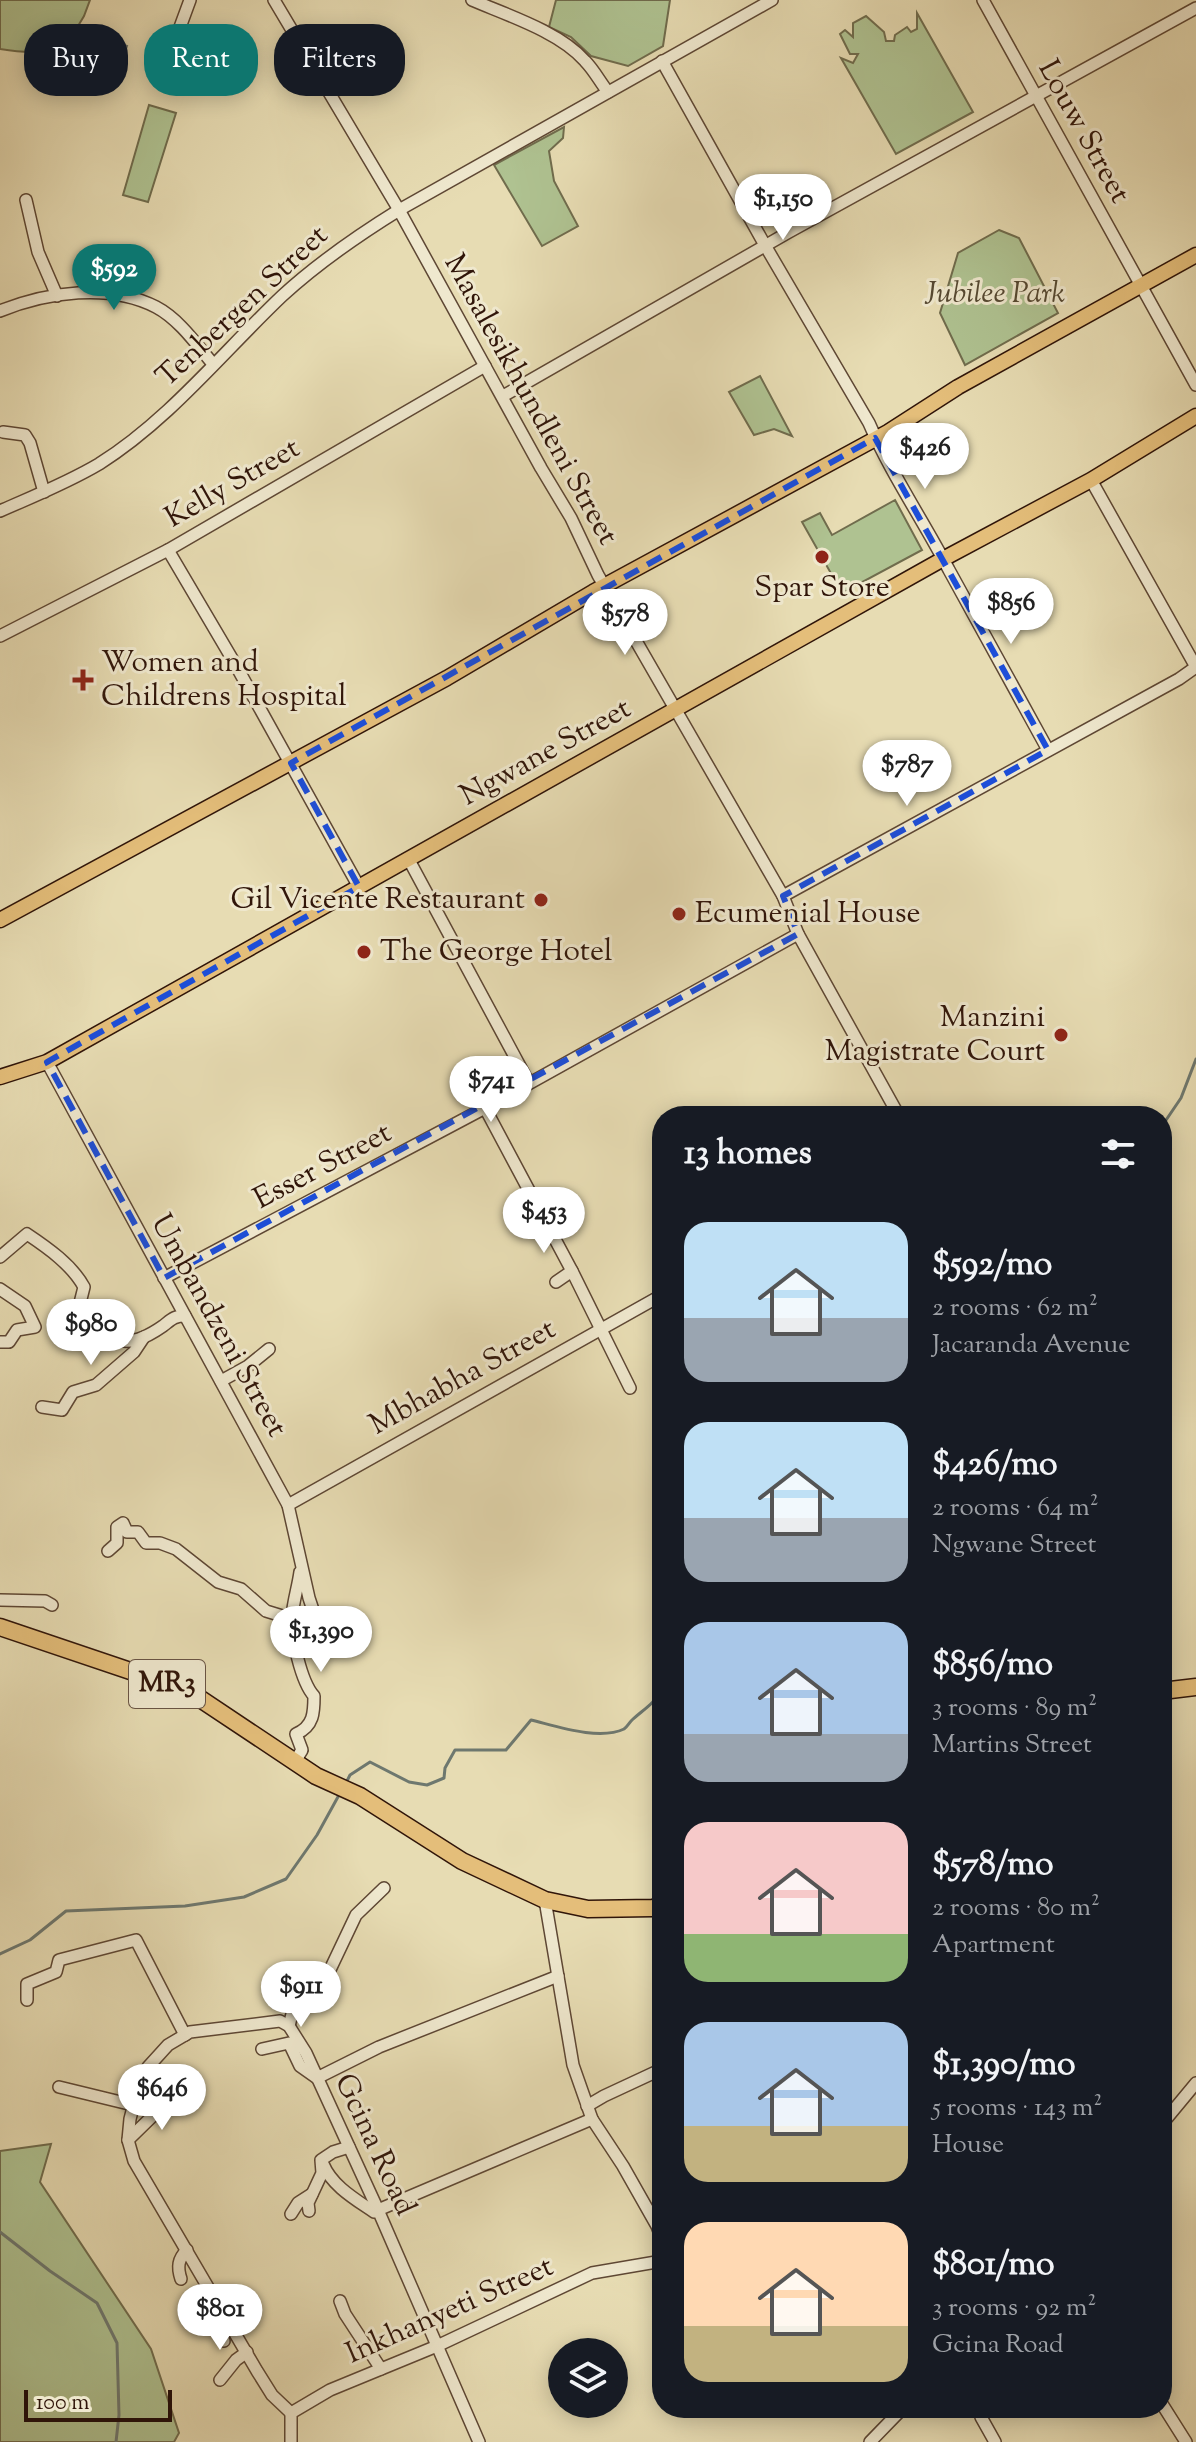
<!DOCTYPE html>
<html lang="en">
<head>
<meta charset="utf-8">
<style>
  body { margin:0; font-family:"Sorts Mill Goudy",serif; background:#242831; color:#f1f3f6; height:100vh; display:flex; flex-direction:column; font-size:30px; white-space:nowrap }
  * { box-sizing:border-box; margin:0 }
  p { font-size:26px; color:#9ea1a6 }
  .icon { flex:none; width:44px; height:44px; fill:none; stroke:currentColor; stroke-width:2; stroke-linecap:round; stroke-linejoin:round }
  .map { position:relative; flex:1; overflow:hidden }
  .drawer { position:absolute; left:652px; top:1106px; width:520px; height:1312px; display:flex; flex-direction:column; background:#171b24; border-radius:32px; box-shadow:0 4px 20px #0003 }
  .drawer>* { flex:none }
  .guide { position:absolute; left:24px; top:24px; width:508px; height:72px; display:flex; gap:16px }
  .controls { position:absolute; left:548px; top:2338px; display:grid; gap:16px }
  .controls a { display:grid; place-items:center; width:80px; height:80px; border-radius:50%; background:#171b24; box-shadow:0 4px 20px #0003; font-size:40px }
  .scale { position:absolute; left:24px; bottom:20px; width:148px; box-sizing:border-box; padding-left:8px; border:4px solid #301509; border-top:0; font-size:22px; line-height:28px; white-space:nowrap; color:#301509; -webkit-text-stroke:6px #efe8ce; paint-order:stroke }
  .price { position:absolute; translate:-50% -68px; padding:0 18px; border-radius:28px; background:#fff; color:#222; font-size:26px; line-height:52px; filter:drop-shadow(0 2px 4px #0008) }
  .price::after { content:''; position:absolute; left:50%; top:48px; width:24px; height:18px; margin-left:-12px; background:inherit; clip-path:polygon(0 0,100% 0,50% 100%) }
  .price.active { background:#0f766e; color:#fff }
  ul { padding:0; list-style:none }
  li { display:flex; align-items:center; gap:24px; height:200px; padding:0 32px }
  li span { display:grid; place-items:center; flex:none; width:224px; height:160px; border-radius:24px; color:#555 }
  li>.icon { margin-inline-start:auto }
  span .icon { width:96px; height:96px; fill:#fffc; stroke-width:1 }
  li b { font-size:34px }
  h2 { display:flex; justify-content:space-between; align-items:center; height:96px; padding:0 32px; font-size:34px }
  .chip { padding:0 28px; border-radius:32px; background:#171b24; box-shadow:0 4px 20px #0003; font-size:28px; line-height:72px }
  .chip.active { background:#0f766e; color:#fff }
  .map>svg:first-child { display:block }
  .green { fill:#afc291; stroke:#706c4d; stroke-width:2 }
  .water { fill:#98bab3; stroke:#6e786f; stroke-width:2 }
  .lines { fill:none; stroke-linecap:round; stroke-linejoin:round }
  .stream { stroke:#6e786f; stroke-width:3 }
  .minor-casing { stroke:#5e4734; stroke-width:14 }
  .major-casing { stroke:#301509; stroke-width:17 }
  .highway-casing { stroke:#301509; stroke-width:19 }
  .minor { stroke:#efe8ce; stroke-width:11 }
  .major { stroke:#e4be7a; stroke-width:14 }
  .highway { stroke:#e4be7a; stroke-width:16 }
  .marked { fill:none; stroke:#1d4ed8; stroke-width:6; stroke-dasharray:16 10; stroke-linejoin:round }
  .poi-dot { fill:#8f2418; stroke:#efe8ce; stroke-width:3 }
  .labels { text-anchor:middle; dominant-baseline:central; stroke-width:6; stroke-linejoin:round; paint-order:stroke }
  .shield { fill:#efe8ce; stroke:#695444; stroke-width:2 }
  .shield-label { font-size:28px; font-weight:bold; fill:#301509 }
  .street-label { font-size:30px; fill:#301509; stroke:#efe8ce }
  .park-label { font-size:30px; font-style:italic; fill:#564932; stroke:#efe8ce }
  .poi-label { font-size:30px; fill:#301509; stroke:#efe8ce; text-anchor:start }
</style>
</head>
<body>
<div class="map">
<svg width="1196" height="2442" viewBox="0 0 1196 2442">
  <rect width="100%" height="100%" fill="#e7dcb3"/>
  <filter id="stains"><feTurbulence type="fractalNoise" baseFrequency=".0025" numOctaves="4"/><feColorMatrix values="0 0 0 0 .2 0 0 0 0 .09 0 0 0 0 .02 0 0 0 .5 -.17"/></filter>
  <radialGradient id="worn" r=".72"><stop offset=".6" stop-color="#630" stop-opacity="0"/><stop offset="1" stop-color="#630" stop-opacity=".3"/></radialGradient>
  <g class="green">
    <path d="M0 0H90L84 16 66 46C43 54 24 53 0 49Z"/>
    <polygon points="556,0 670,0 663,46 628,66 591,56 571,37 549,27"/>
    <polygon points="917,13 973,112 896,154 841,58 853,63 858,54 850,54 840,34 845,30 853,37 853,23 866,16 884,32 886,41 894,41 895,35 907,27 911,32 917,29"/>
    <polygon points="149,105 176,113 148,202 123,195"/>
    <polygon points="564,127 563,138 549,151 554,181 578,226 542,246 494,165"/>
    <polygon points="999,230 1019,238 1058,313 965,365 940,313 958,253"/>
    <polygon points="760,376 792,436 774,429 754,435 729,392"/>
    <polygon points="895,500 922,550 842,593 802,522 820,513 832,535"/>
    <polygon points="51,2144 40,2182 151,2349 179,2433 174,2442 0,2442 0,2151"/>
  </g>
  <polygon class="water" points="108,40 127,46 114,87 95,80"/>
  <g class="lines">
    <g class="stream">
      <polyline points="1162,1126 1181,1098 1196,1059"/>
      <path d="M345 1785 350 1775 370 1762 409 1782 427 1785 444 1778 445 1768 455 1750H506L531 1720C556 1726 599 1741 624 1729 628 1726 628 1724 632 1720 644 1709 654 1704 662 1689"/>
      <polyline points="0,1954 30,1940 66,1911 185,1906 244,1897 286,1879 317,1835 339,1795"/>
      <polyline points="0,2232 50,2271 97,2303 117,2343 119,2415 116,2442"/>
    </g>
    <defs>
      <g id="minor">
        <polyline points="274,0 399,210 541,468 571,518 598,575 783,896 798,934 899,1116"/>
        <path d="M472 0C507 15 560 32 585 61 594 70 600 82 608 92"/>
        <polyline points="983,0 1196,385"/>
        <polyline points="179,30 190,0"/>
        <path d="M662 61 766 247 869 423C891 474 923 520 949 570L1048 750"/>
        <polyline points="26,200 38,252 57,296"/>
        <path d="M0 311C47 292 109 283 156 307 179 319 197 345 213 364"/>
        <polyline points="503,396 789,232 1196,8"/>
        <polyline points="3,432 25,435 30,443 44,492"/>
        <polyline points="1091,480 1196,667"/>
        <path d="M0 511C34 496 67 483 99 464 169 420 223 352 282 296 319 262 357 236 399 210L772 0"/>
        <polyline points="168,550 234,662 359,887"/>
        <polyline points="0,636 168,550 485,366"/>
        <polyline points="409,860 529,1083"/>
        <polyline points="783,896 1179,679 1196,667"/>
        <polyline points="47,1062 288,1505 309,1598 318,1625"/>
        <polyline points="485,1108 572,1271 630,1388"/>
        <path d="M0 1257 27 1234C48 1248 72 1265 84 1287L79 1307C108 1341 123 1354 163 1326 172 1319 174 1316 185 1316"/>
        <polyline points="164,1278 485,1108 798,934"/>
        <polyline points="556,1282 572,1271"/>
        <polyline points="0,1289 25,1306 35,1327 17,1330 9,1342 0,1342"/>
        <polyline points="221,1381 248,1366 269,1349"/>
        <polyline points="42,1407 62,1410 73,1392 96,1385 134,1352 144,1337"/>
        <polyline points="288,1505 662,1295"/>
        <polyline points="108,1551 117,1543 117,1527 123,1523 127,1532 138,1532 146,1543 160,1543 176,1549 218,1582 241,1589 266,1611 292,1619"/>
        <polyline points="0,1600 45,1601 52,1605"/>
        <path d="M294 1763 302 1750 296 1734C314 1726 314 1712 314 1696 301 1682 291 1636 292 1617 293 1602 298 1587 300 1572"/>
        <polyline points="545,1900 573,2065 592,2119 623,2166 657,2226 662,2240"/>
        <polyline points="27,2000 27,1984 56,1972 59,1960 136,1940 185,2035"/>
        <polyline points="289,2026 293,2010 303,2002 318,1995 356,1915 384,1888"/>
        <polyline points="262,2049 289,2043 300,2066 317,2078 379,2047 558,1976"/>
        <polyline points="59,2087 133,2105"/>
        <polyline points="587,2106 604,2096 662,2069"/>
        <polyline points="1162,2124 1196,2083"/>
        <polyline points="128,2140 171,2098"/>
        <path d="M323 2164C332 2186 355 2199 374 2212"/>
        <polyline points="378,2210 592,2119"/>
        <polyline points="309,2211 308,2203 322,2173 321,2160 333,2152 349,2147"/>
        <polyline points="291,2214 298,2203 312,2194"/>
        <path d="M181 2279C177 2267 178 2259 187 2250"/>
        <polyline points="340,2301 345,2314 381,2369"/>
        <polyline points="220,2306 212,2315 212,2320 224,2341"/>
        <polyline points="220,2380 236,2360 247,2352"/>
        <polyline points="1162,2404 1186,2442"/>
        <polyline points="980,2408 981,2417 995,2442"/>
        <polyline points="291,2413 272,2395 257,2371 134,2161 128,2140 130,2119 136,2096 148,2067 168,2045 190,2032 280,2021 289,2026 306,2053 378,2210 479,2442"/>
        <polyline points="291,2442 291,2413 330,2390 437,2346 592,2273 662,2261"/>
        <polyline points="870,2442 903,2408"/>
      </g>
      <g id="major">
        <polyline points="0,920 447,678 593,592 888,432 958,387 1196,255"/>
        <polyline points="0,1077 47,1062 943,559 1091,480 1196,416"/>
      </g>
      <g id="highway">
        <polyline points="0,1627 154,1679 196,1696 316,1776 360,1796 462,1861 545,1900 588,1909 653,1908 662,1905"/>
        <polyline points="1162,1691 1196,1687"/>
      </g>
    </defs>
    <use href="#minor" class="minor-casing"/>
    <use href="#major" class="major-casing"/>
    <use href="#highway" class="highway-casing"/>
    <use href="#minor" class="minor"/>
    <use href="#major" class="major"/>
    <use href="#highway" class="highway"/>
  </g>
  <path class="marked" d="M875 438 1048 750 783 896 798 934 164 1278 47 1062 359 887 291 763Z"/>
  <g class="poi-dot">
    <circle cx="822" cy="557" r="8"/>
    <path d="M79 668h8v8h8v8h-8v8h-8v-8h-8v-8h8z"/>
    <circle cx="541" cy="900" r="8"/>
    <circle cx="679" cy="914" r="8"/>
    <circle cx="364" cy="952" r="8"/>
    <circle cx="1061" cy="1035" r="8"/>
  </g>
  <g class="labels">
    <rect class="shield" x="129" y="1660" width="76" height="48" rx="6"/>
    <g class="shield-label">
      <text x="167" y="1684">MR3</text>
    </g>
    <g class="street-label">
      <text transform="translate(1083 132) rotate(61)">Louw Street</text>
      <text transform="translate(243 307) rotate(-43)">Tenbergen Street</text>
      <text transform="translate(530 400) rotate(61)">Masalesikhundleni Street</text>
      <text transform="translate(233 484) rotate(-30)">Kelly Street</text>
      <text transform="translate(546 753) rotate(-29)">Ngwane Street</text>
      <text transform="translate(323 1167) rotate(-28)">Esser Street</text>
      <text transform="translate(218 1326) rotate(61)">Umbandzeni Street</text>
      <text transform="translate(463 1378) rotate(-29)">Mbhabha Street</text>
      <text transform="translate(374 2145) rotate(65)">Gcina Road</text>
      <text transform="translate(450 2311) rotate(-24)">Inkhanyeti Street</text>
    </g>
    <g class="park-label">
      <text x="995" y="294">Jubilee Park</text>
    </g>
    <g class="poi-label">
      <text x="822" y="588" text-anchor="middle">Spar Store</text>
      <text x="101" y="663">Women and<tspan x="101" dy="34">Childrens Hospital</tspan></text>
      <text x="525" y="900" text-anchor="end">Gil Vicente Restaurant</text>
      <text x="695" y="914">Ecumenial House</text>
      <text x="380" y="952">The George Hotel</text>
      <text x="1045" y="1018" text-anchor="end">Manzini<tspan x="1045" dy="34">Magistrate Court</tspan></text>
    </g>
  </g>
  <rect width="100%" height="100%" filter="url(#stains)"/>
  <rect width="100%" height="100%" fill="url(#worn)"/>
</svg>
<div class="controls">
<a><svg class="icon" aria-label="layers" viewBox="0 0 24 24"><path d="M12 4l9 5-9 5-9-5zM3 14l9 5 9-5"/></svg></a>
</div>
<div class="scale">100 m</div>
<b class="price" style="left:783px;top:242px">$1,150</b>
<b class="price active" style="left:114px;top:312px">$592</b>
<b class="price" style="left:925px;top:491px">$426</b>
<b class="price" style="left:1011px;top:646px">$856</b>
<b class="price" style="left:625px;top:657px">$578</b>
<b class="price" style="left:907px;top:808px">$787</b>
<b class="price" style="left:491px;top:1124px">$741</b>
<b class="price" style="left:544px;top:1255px">$453</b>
<b class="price" style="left:91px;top:1367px">$980</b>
<b class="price" style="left:321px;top:1674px">$1,390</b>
<b class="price" style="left:301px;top:2029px">$911</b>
<b class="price" style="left:162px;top:2132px">$646</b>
<b class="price" style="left:220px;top:2352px">$801</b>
<div class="guide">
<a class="chip">Buy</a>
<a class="chip active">Rent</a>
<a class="chip">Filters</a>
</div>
<section class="drawer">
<h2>13 homes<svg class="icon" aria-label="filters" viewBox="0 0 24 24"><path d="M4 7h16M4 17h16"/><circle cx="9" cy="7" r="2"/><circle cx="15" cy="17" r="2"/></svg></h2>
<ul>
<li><span style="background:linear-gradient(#bfe0f5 60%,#9aa5b1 0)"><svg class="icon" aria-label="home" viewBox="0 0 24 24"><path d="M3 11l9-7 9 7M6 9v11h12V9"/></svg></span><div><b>$592/mo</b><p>2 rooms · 62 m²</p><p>Jacaranda Avenue</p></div></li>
<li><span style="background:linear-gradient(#bfe0f5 60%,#9aa5b1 0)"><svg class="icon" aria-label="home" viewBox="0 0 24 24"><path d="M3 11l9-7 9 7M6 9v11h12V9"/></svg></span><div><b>$426/mo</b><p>2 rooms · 64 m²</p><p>Ngwane Street</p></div></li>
<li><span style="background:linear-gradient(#a9c7e8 70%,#9aa5b1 0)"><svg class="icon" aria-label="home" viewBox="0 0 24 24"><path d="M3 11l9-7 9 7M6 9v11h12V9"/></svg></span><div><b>$856/mo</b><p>3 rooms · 89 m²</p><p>Martins Street</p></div></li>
<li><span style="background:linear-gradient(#f6c9c9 70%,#8fb573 0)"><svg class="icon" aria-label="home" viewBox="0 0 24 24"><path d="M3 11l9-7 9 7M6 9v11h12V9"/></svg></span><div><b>$578/mo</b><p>2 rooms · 80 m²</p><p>Apartment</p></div></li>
<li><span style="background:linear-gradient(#a9c7e8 65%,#c2b280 0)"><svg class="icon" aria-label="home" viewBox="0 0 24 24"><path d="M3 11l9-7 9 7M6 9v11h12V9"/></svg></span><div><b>$1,390/mo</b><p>5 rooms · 143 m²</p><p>House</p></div></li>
<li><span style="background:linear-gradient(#ffd9b3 65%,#c2b280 0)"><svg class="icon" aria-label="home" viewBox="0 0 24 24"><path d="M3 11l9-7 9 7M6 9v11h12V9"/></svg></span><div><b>$801/mo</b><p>3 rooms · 92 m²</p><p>Gcina Road</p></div></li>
</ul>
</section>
</div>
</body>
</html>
